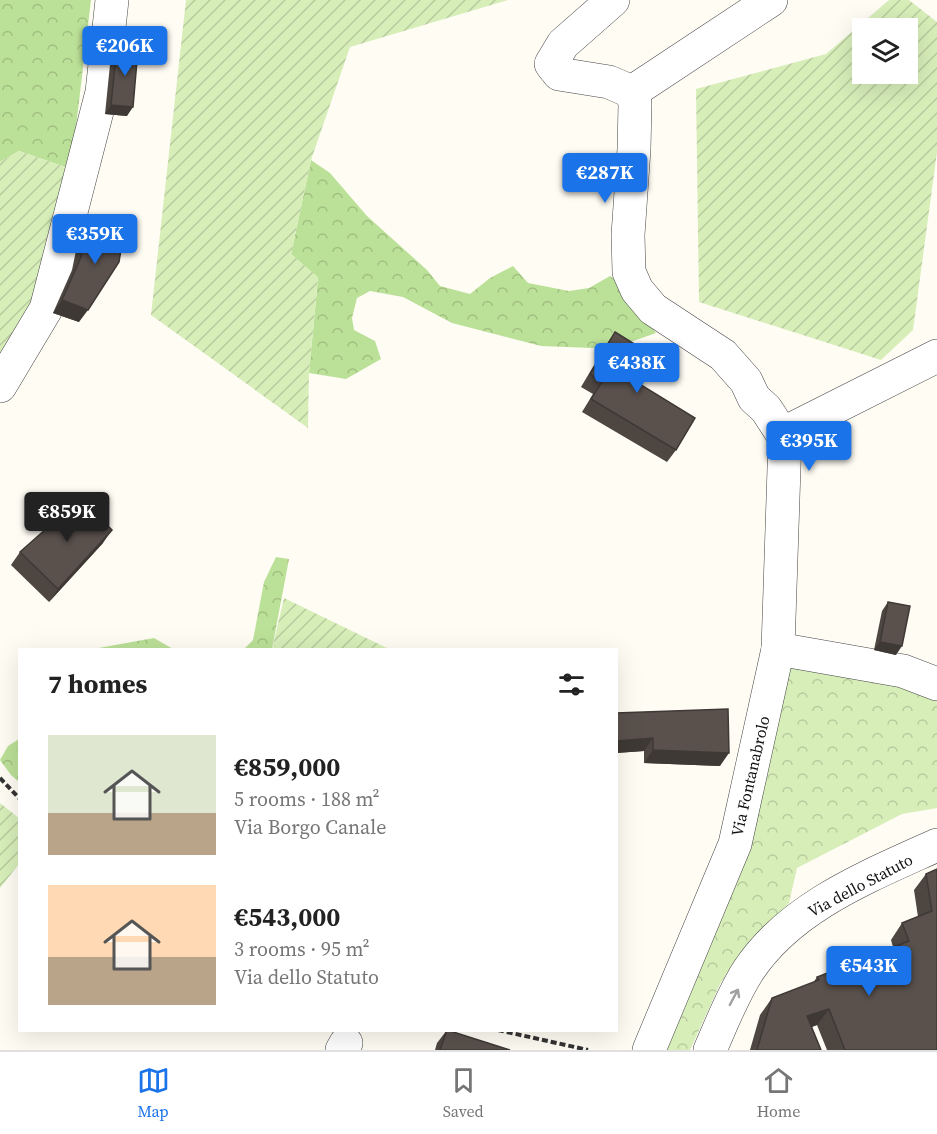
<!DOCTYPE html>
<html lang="en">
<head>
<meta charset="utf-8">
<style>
  body { margin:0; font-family:"Source Serif 4",serif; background:#f6f6f6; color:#222; height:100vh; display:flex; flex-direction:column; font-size:22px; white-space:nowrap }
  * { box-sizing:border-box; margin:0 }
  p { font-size:20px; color:#767676 }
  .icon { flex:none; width:33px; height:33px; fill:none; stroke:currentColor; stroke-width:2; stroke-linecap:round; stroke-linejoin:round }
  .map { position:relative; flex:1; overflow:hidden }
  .sheet { position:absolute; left:18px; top:648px; width:600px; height:384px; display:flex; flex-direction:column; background:#fff; border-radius:0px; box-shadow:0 6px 24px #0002 }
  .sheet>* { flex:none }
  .buttons { position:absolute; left:852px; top:18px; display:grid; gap:12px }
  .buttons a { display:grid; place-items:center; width:66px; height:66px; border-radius:0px; background:#fff; box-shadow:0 6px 24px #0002; font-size:30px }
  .price { position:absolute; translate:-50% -51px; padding:0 14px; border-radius:6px; background:#1a73e8; color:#fff; font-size:20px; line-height:39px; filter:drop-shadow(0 2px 3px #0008) }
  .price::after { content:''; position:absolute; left:50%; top:36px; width:18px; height:14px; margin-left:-9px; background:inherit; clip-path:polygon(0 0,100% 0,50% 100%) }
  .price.active { background:#222; color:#fff }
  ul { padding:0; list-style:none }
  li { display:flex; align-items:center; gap:18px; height:150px; padding:0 30px }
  li span { display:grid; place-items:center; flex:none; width:168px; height:120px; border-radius:0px; color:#555 }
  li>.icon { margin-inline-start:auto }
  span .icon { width:72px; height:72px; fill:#fffc; stroke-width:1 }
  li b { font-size:26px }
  h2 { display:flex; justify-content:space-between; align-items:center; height:72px; padding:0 30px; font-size:26px }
  .menu { display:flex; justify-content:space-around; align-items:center; height:84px; border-top:2px solid #e0e0e0; background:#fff; font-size:16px; color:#767676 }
  .menu a { display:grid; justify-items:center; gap:3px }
  .menu .active { color:#1a73e8 }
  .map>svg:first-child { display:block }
  .forest { fill:url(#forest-crowns) }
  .park { fill:url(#park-crowns) }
  .garden { fill:url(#garden-furrows); fill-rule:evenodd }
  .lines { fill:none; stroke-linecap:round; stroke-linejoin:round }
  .minor-casing { stroke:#444; stroke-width:34 }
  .path { stroke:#333; stroke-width:4; stroke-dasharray:6 3; stroke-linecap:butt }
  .minor { stroke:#fff; stroke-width:33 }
  .wall { fill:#4d4641 }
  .shaded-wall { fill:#3f3935 }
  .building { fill:#5a514c; stroke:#3f3935; stroke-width:1.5 }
  .oneway { stroke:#a0a0a0 }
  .labels { text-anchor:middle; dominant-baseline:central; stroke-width:6; stroke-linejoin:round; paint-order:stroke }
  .street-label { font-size:16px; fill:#111; stroke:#fff }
</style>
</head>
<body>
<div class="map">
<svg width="937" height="1050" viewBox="0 0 937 1050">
  <defs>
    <pattern id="forest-crowns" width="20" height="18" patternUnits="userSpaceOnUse" patternTransform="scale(1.5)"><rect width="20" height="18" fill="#bbe097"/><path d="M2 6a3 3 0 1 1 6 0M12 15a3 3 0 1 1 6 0" fill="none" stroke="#a0bf81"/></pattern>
    <pattern id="park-crowns" width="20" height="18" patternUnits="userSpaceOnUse" patternTransform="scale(1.5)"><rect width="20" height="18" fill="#d7eeb9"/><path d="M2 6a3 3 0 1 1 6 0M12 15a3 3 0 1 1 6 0" fill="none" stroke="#b8cb9e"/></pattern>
    <pattern id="garden-furrows" width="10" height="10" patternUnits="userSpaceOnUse" patternTransform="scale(1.5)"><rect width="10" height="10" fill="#d7eeb9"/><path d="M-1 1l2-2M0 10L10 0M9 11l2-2" fill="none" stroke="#b8cb9e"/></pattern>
  </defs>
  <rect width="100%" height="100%" fill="#fffcf4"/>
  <g class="forest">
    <polygon points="0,0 91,0 71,169 19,151 0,162"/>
    <polygon points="311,160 330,173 367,216 427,270 440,286 470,294 490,278 513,266 528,283 569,291 589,288 610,276 625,287 656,333 622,345 592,348 541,346 452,323 403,297 370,291 357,298 352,318 354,330 375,341 381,359 346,379 309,373 318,278 291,254"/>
    <polygon points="276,557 289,559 272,649 243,650 253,640 264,582"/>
    <polygon points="154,638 173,649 93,649"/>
    <polygon points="19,739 19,782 11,775 0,760 8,746"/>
  </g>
  <polygon class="park" points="781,662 937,695 937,808 902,814 797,868 789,903 735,961 720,984 690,1050 657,1050"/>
  <g class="garden">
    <polygon points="186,0 508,0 350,47 311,160 291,254 318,277 309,373 308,428 151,315"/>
    <path d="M889 0H909L937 22V152L913 330 881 360 699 302 696 89 826 54ZM908 28V74H862V28Z"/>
    <polygon points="19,151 71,169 26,322 0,362 0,162"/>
    <polygon points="284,598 389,649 272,649"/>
    <polygon points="0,803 20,819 19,864 0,888"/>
  </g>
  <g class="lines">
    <defs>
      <g id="minor">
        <polyline points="613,0 563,44 551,64 559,74 609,82 632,92 635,104 634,149 628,235 629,272 637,290 653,309 723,355 746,381 754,398 766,409 785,438"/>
        <polyline points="632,92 771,0"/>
        <polyline points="0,386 46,309 102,92 112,0"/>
        <polyline points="778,649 785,438 794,428 937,356"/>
        <polyline points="342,1050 346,1043"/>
        <polyline points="649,1050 735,844 778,649 903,671 937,684"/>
        <path d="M710 1050C722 1023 732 996 748 971 791 906 869 876 937 845"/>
      </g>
    </defs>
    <use href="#minor" class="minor-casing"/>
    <g class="path">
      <polyline points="0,778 20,799"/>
      <polyline points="498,1030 588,1050"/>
    </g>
    <use href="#minor" class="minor"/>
  </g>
  <g class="wall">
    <polygon points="117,46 127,116 105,114 111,55"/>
    <polygon points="88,223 79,322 53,313 72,270 79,236"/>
    <polygon points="615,332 631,353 641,385 676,450 667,462 582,412 593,394 581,387 606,345"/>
    <polygon points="103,543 49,602 11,565 20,552"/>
    <polygon points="888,602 896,655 874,650 882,611"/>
    <polygon points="616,713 720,766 644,763 644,751 616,753"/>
    <polygon points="937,869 937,1050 827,1050 817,1025 812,1027 821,1050 750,1050 760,1015 772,998 813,983 817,977 893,947 891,940 902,923 918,917 914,890 926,874"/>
    <polygon points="447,1030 510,1050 435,1050 437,1043"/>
  </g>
  <g class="shaded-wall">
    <polygon points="111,105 133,107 127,116 105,114"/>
    <polygon points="62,300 88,310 79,322 53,313"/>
    <polygon points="112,530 103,543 49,602 58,589"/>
    <polygon points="880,642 902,646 896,655 874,650"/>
    <polygon points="653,738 644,751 616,753 616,741"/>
    <polygon points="653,750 729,753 720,766 644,763"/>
    <polygon points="829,1009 817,1025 796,1032 807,1016"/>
  </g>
  <g class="building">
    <polygon points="117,46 138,49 133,107 111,105"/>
    <polygon points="88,223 124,231 119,262 88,310 62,300 81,257"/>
    <polygon points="615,332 636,345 631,353 652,366 641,385 695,418 676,450 591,399 602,382 590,374"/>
    <polygon points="81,498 112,530 58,589 20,552"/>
    <polygon points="888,602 910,606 902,646 880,642"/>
    <polygon points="728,709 729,753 653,750 653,738 616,741 616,713"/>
    <polygon points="937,869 937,1050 845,1050 829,1009 807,1016 821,1050 757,1050 772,998 819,980 817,977 909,941 902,923 932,911 926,874"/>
    <polygon points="447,1030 510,1050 440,1050"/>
  </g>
  <defs><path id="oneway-shaft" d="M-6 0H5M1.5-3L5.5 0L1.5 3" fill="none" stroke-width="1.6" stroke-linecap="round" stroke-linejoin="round" transform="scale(1.5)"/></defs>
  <use class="oneway" href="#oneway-shaft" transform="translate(734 997) rotate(-62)"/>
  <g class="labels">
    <g class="street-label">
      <text transform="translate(750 776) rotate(-77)">Via Fontanabrolo</text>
      <text transform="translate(860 885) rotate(-28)">Via dello Statuto</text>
    </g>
  </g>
</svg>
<div class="buttons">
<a><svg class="icon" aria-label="layers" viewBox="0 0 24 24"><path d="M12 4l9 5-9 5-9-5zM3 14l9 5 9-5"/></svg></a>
</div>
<b class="price" style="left:125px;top:77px">€206K</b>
<b class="price" style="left:605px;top:204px">€287K</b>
<b class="price" style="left:95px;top:265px">€359K</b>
<b class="price" style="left:637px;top:394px">€438K</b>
<b class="price" style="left:809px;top:472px">€395K</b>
<b class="price active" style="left:67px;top:543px">€859K</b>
<b class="price" style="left:869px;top:997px">€543K</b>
<section class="sheet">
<h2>7 homes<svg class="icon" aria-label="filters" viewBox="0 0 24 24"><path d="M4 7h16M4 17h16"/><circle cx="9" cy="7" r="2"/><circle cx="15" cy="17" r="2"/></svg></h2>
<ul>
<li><span style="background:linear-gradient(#dfe7d0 65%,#b9a48a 0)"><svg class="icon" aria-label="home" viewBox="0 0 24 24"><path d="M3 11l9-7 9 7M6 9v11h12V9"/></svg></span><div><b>€859,000</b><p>5 rooms · 188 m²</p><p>Via Borgo Canale</p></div></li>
<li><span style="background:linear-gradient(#ffd9b3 60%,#b9a48a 0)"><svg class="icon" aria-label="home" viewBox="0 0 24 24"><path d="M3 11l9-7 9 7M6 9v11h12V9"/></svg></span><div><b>€543,000</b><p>3 rooms · 95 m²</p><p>Via dello Statuto</p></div></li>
</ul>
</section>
</div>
<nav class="menu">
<a class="active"><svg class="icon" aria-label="map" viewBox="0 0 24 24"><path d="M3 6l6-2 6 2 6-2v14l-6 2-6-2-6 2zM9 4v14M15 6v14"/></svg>Map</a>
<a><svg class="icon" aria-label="saved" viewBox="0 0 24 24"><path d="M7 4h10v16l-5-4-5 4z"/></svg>Saved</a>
<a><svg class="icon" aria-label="home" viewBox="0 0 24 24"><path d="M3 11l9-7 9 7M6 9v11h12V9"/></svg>Home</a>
</nav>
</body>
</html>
